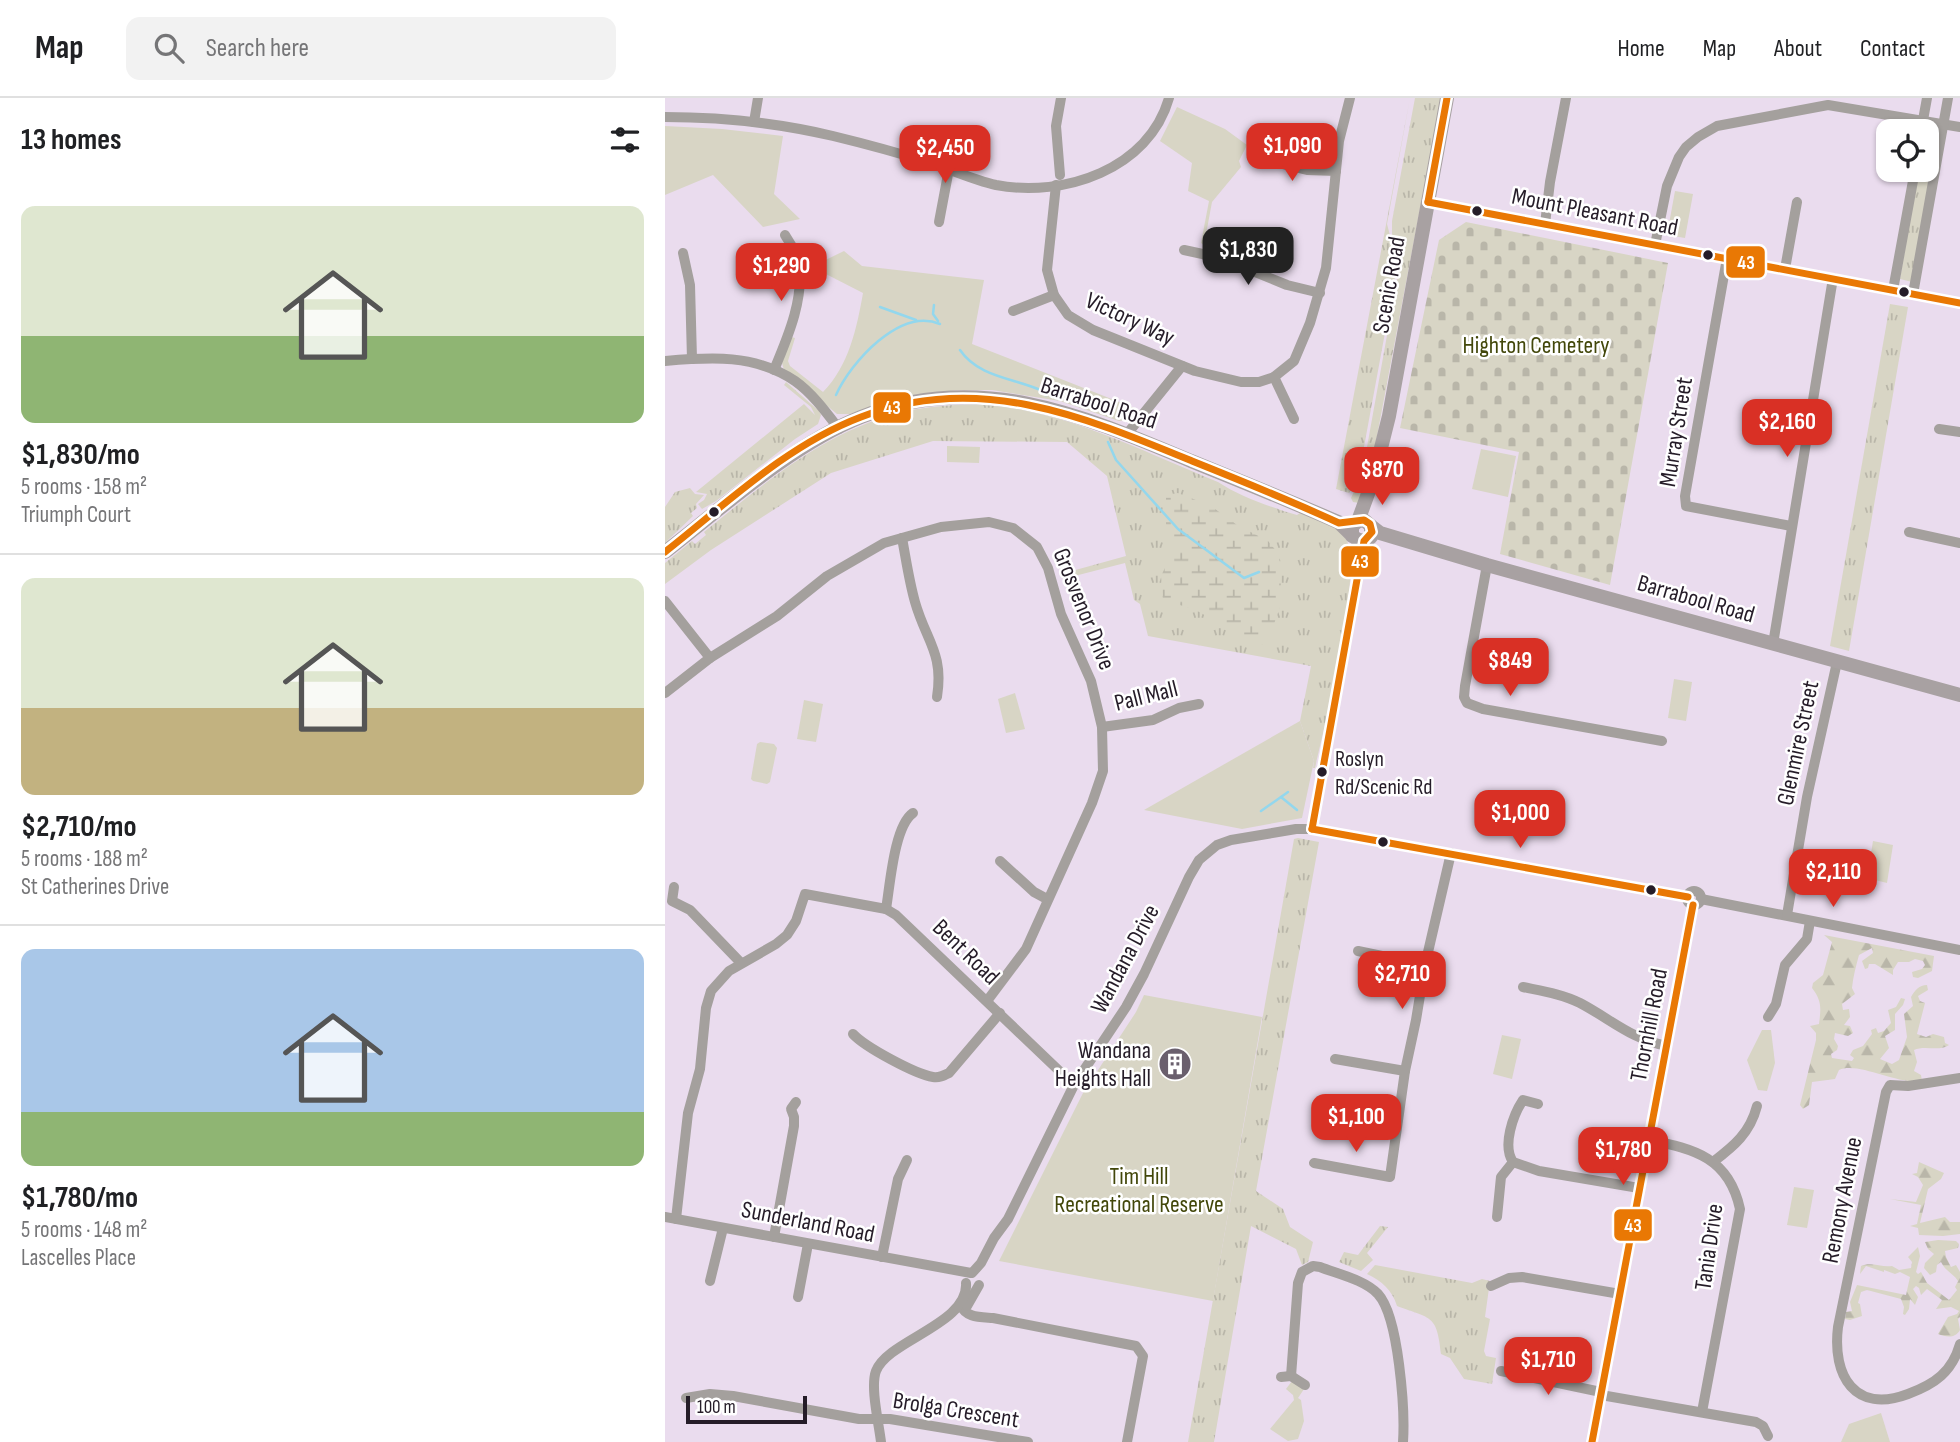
<!DOCTYPE html>
<html lang="en">
<head>
<meta charset="utf-8">
<style>
  body { margin:0; font-family:"Sofia Sans Condensed",sans-serif; background:#f2f2f2; color:#202124; height:100vh; display:flex; flex-direction:column; font-size:26px; white-space:nowrap }
  * { box-sizing:border-box; margin:0 }
  p { font-size:23px; color:#757577 }
  .icon { flex:none; width:38px; height:38px; fill:none; stroke:currentColor; stroke-width:2; stroke-linecap:round; stroke-linejoin:round }
  .map { position:relative; flex:1; overflow:hidden }
  .side { display:flex; flex-direction:column; background:#fff; width:665px }
  .side>* { flex:none }
  .buttons { position:absolute; left:1211px; top:21px; display:grid; gap:14px }
  .buttons a { display:grid; place-items:center; width:63px; height:63px; border-radius:14px; background:#fff; box-shadow:0 2px 5px #0004; font-size:35px }
  .scale { position:absolute; left:21px; bottom:18px; width:121px; box-sizing:border-box; padding-left:7px; border:4px solid #251c28; border-top:0; font-size:19px; line-height:24px; white-space:nowrap; color:#251c28; -webkit-text-stroke:5px #fff; paint-order:stroke }
  .price { position:absolute; translate:-50% -60px; padding:0 16px; border-radius:14px; background:#d93025; color:#fff; font-size:23px; line-height:46px; filter:drop-shadow(0 2px 4px #0008) }
  .price::after { content:''; position:absolute; left:50%; top:42px; width:21px; height:16px; margin-left:-10px; background:inherit; clip-path:polygon(0 0,100% 0,50% 100%) }
  .price.on { background:#222; color:#fff }
  ul { padding:0; list-style:none }
  li { display:grid; align-content:center; gap:14px; height:371px; padding:0 21px }
  li+li { border-top:2px solid #e0e0e0 }
  li span { display:grid; place-items:center; height:217px; border-radius:14px; color:#555 }
  li>.icon { margin-inline-start:auto }
  span .icon { width:126px; height:126px; fill:#fffc; stroke-width:1 }
  li b { font-size:30px }
  h2 { display:flex; justify-content:space-between; align-items:center; height:84px; padding:0 21px; font-size:30px }
  header { display:flex; align-items:center; gap:42px; box-sizing:border-box; height:98px; padding:0 35px; background:#fff; border-bottom:2px solid #e0e0e0 }
  header strong { font-size:33px }
  nav { display:flex; gap:38px; margin-inline-start:auto; font-size:24px }
  .search { width:490px; height:63px; background:#f2f2f2; display:flex; align-items:center; gap:18px; box-sizing:border-box; padding:0 24px; border-radius:14px; color:#757577; font-size:26px }
  main { display:flex; flex:1; min-height:0 }
  .map>svg:first-child { display:block }
  .grass { fill:url(#grass-tufts) }
  .forest { fill:url(#forest-firs) }
  .wetland { fill:url(#wetland-marsh) }
  .cemetery { fill:url(#cemetery-stones) }
  .park { fill:#d8d5c5 }
  .lines { fill:none; stroke-linecap:round; stroke-linejoin:round }
  .stream { stroke:#93d7ed; stroke-width:2.5 }
  .minor { stroke:#a4a09d; stroke-width:10 }
  .major { stroke:#a8a1a2; stroke-width:14 }
  .bus-1-casing { stroke:#fff; stroke-width:12 }
  .bus-1 { stroke:#e97804; stroke-width:7 }
  .bus-dot { fill:#251c28; stroke:#fff; stroke-width:2.5 }
  .labels { text-anchor:middle; dominant-baseline:central; stroke-width:5; stroke-linejoin:round; paint-order:stroke }
  .bus-label { font-size:22px; fill:#251c28; stroke:#fff; text-anchor:start }
  .street-label { font-size:24px; fill:#251c28; stroke:#fff }
  .park-label { font-size:24px; fill:#42470a; stroke:#fff }
  .poi-label { font-size:24px; fill:#251c28; stroke:#fff; text-anchor:end }
  .line-badge { stroke:#fff; stroke-width:2.5 }
  .badge-label { font-size:19px; text-anchor:middle; font-weight:bold; fill:#fff }
</style>
</head>
<body>
<header>
<strong>Map</strong>
<div class="search"><svg class="icon" aria-label="search" viewBox="0 0 24 24"><circle cx="10" cy="10" r="6"/><path d="M15 15l6 6"/></svg>Search here</div>
<nav><a>Home</a><a>Map</a><a>About</a><a>Contact</a></nav>
</header>
<main>
<section class="side">
<h2>13 homes<svg class="icon" aria-label="filters" viewBox="0 0 24 24"><path d="M4 7h16M4 17h16"/><circle cx="9" cy="7" r="2"/><circle cx="15" cy="17" r="2"/></svg></h2>
<ul>
<li><span style="background:linear-gradient(#dfe7d0 60%,#8fb573 0)"><svg class="icon" aria-label="home" viewBox="0 0 24 24"><path d="M3 11l9-7 9 7M6 9v11h12V9"/></svg></span><div><b>$1,830/mo</b><p>5 rooms · 158 m²</p><p>Triumph Court</p></div></li>
<li><span style="background:linear-gradient(#dfe7d0 60%,#c2b280 0)"><svg class="icon" aria-label="home" viewBox="0 0 24 24"><path d="M3 11l9-7 9 7M6 9v11h12V9"/></svg></span><div><b>$2,710/mo</b><p>5 rooms · 188 m²</p><p>St Catherines Drive</p></div></li>
<li><span style="background:linear-gradient(#a9c7e8 75%,#8fb573 0)"><svg class="icon" aria-label="home" viewBox="0 0 24 24"><path d="M3 11l9-7 9 7M6 9v11h12V9"/></svg></span><div><b>$1,780/mo</b><p>5 rooms · 148 m²</p><p>Lascelles Place</p></div></li>
</ul>
</section>
<div class="map">
<svg width="1295" height="1344" viewBox="0 0 1295 1344">
  <defs>
    <pattern id="grass-tufts" width="24" height="20" patternUnits="userSpaceOnUse" patternTransform="scale(1.75)"><rect width="24" height="20" fill="#d8d5c5"/><path d="M3 7l-1-3M5 7V3M7 7l1-3M15 17l-1-3M17 17v-4M19 17l1-3" fill="none" stroke="#b9b6a9"/></pattern>
    <pattern id="forest-firs" width="22" height="20" patternUnits="userSpaceOnUse" patternTransform="scale(1.75)"><rect width="22" height="20" fill="#d8d5c5"/><path d="M5 1l3.5 6h-7zM16 11l3.5 6h-7z" fill="#b9b6a9"/></pattern>
    <pattern id="wetland-marsh" width="20" height="14" patternUnits="userSpaceOnUse" patternTransform="scale(1.75)"><rect width="20" height="14" fill="#d8d5c5"/><path d="M1 5h8M5 5V1M11 12h8M15 12V8" fill="none" stroke="#b9b6a9"/></pattern>
    <pattern id="cemetery-stones" width="16" height="16" patternUnits="userSpaceOnUse" patternTransform="scale(1.75)"><rect width="16" height="16" fill="#d8d5c5"/><path d="M2 7V4a2 2 0 0 1 4 0v3zM10 15v-3a2 2 0 0 1 4 0v3z" fill="#b9b6a9"/></pattern>
  </defs>
  <rect width="100%" height="100%" fill="#eadcee"/>
  <g class="grass">
    <polygon points="745,0 722,126 732,164 731,175 694,376 684,395 671,391"/>
    <polygon points="750,0 776,0 705,375 694,405 688,404 686,400 697,377 736,159 727,137 727,123"/>
    <polygon points="1262,55 1270,56 1247,184 1235,181 1253,72 1262,72"/>
    <polygon points="1225,206 1243,209 1184,553 1165,548"/>
    <polygon points="121,284 154,313 156,317 153,326 130,341 51,403 37,411 33,406 39,402 42,396 31,394 139,306 150,317 146,309 119,287"/>
    <path d="M312 306C396 310 476 353 553 384 576 399 605 409 632 417L635 415C650 421 672 426 681 441 699 469 659 632 650 670H648L649 663 635 623 646 568 483 538 475 506 469 502 460 465 398 481 396 476 461 458 442 378 402 344 268 343 166 375 46 452 0 486V465L27 443 30 446 41 437 39 434C101 384 162 331 242 313 265 308 289 307 312 306Z"/>
    <polygon points="25,390 30,396 39,397 31,406 32,410 26,415 28,418 0,445 0,409 10,394"/>
    <polygon points="633,740 654,744 591,1093 618,1111 625,1129 648,1144 643,1164 637,1167 631,1151 586,1128 549,1344 523,1344 629,741"/>
    <polygon points="715,1128 723,1129 702,1155 708,1162 696,1173 674,1164 679,1154 693,1157"/>
    <path d="M710 1167 807 1185 817 1181 825 1183 820 1219 825 1221 819 1253 821 1258 831 1260 827 1286 799 1281 785 1260 776 1256C772 1217 767 1221 732 1208 727 1192 717 1183 702 1176Z"/>
  </g>
  <g class="forest">
    <path d="M1159 837 1269 858 1267 873 1253 880 1248 879 1247 874 1257 871 1260 867 1258 863 1250 861 1244 864H1233L1228 872V877L1210 866H1204L1203 870 1200 871 1197 863 1208 855 1207 850 1194 857C1191 868 1188 879 1187 890L1190 896 1177 906 1178 912 1184 911 1185 919 1179 927 1185 928 1188 935 1183 938 1170 935 1169 941 1173 948 1172 952 1166 956 1167 960 1187 963 1189 960 1185 957 1188 952 1198 948 1207 936 1206 932 1211 930 1213 935 1219 933 1226 925 1223 912 1231 909 1236 900 1240 901 1238 907 1230 916V932L1220 938 1224 950 1215 961 1227 966 1234 962 1242 939 1239 916 1248 908 1246 899C1250 892 1254 887 1262 887L1263 892 1253 898 1255 903 1260 905 1252 936 1261 939 1268 936 1279 939 1280 945 1284 947C1274 954 1260 947 1249 952L1252 964 1249 973 1256 977 1257 983C1232 987 1193 963 1174 972L1170 981 1147 984 1144 1007 1138 1011 1135 1007 1151 942V935L1145 928 1154 926C1156 910 1157 903 1147 890L1148 885 1158 877 1167 844Z"/>
    <polygon points="1254,1064 1279,1075 1276,1081 1263,1091 1255,1125 1280,1119 1285,1124 1295,1124 1295,1136 1278,1138 1254,1137 1253,1130 1245,1128 1252,1126 1256,1107 1225,1101 1251,1104 1258,1087 1253,1079 1247,1076 1252,1075"/>
    <path d="M1273 1142 1291 1143 1294 1146 1293 1150 1280 1153 1281 1159 1286 1169 1291 1167 1295 1174V1219L1293 1221 1295 1232C1290 1241 1281 1239 1273 1236L1283 1219 1292 1216 1294 1213 1286 1209 1271 1211 1277 1202 1262 1191 1256 1197 1254 1190 1251 1188 1248 1191 1253 1199 1250 1207 1245 1201 1244 1211 1240 1217 1238 1216 1239 1209 1236 1201 1202 1192 1196 1194 1193 1205 1195 1206 1197 1218 1185 1222 1180 1221 1181 1214 1187 1213 1185 1204 1192 1187 1241 1197 1245 1179 1235 1174 1230 1176 1219 1172V1174L1201 1168 1195 1176 1196 1168C1206 1163 1217 1170 1227 1168L1234 1172 1246 1170 1247 1164 1243 1159 1253 1149 1255 1158 1251 1174 1253 1176 1256 1174 1262 1185 1284 1202 1292 1192 1290 1189 1293 1183C1288 1175 1281 1174 1276 1164L1272 1167 1271 1174 1265 1177 1259 1170 1260 1165 1269 1156 1263 1151 1260 1144Z"/>
  </g>
  <path class="wetland" d="M513 395 546 408 572 427 603 443 613 455 617 468 614 512 605 537 597 547C565 543 556 524 530 512 520 508 508 505 498 502L496 478 510 450 501 426V397Z"/>
  <polygon class="cemetery" points="801,124 1003,165 945,487 835,456 854,354 735,330 774,142"/>
  <g class="park">
    <polygon points="512,9 560,31 582,47 574,63 576,69 547,104 539,147 536,145 544,103 523,93 527,65 495,43"/>
    <polygon points="0,28 57,31 118,38 109,96 135,121 98,129 48,77 0,97"/>
    <polygon points="1010,93 1028,96 1020,140 1002,137"/>
    <path d="M179 153 197 168 319 182 307 246 472 311 462 322 454 323 395 303 327 292H294L262 295 231 300 185 316H172L119 272 117 265 126 239 130 240 123 263 125 268 158 294C184 268 192 229 198 195L155 173 152 174 142 171Z"/>
    <polygon points="282,348 315,349 314,365 282,364"/>
    <polygon points="816,351 851,358 843,399 807,391"/>
    <polygon points="1009,581 1027,584 1021,623 1003,620"/>
    <polygon points="350,595 360,631 341,635 333,601"/>
    <polygon points="139,602 158,606 151,644 132,641"/>
    <polygon points="635,623 649,663 637,720 577,731 479,712"/>
    <polygon points="95,644 109,646 112,650 105,684 102,686 88,683 86,681 92,646"/>
    <polygon points="1208,743 1228,747 1222,785 1202,780"/>
    <polygon points="479,897 597,919 548,1203 334,1163 418,995 471,914"/>
    <polygon points="1097,932 1106,932 1110,965 1102,993 1093,992 1082,962"/>
    <polygon points="837,937 856,941 847,981 828,976"/>
    <polygon points="1129,1089 1149,1092 1142,1130 1122,1127"/>
    <polygon points="627,1283 639,1291 633,1300 636,1302 639,1323 633,1341 623,1343 605,1331 629,1302 628,1297 621,1291"/>
    <polygon points="1216,1315 1225,1344 1176,1344 1184,1326"/>
  </g>
  <g class="lines">
    <g class="stream">
      <polyline points="269,207 268,216 273,223"/>
      <polyline points="215,209 251,222"/>
      <path d="M295 252C314 280 351 280 380 294L381 297"/>
      <path d="M171 297C186 264 235 209 275 226"/>
      <polyline points="443,344 451,362 513,431 579,480 594,474"/>
      <polyline points="616,699 623,694"/>
      <polyline points="596,713 616,699 632,712"/>
    </g>
    <g class="minor">
      <path d="M0 19C57 19 113 25 168 38 201 46 234 55 266 65 287 72 309 82 331 87 399 100 484 71 504 0"/>
      <polyline points="89,24 93,0"/>
      <polyline points="1256,33 1262,0"/>
      <polyline points="590,59 642,72 671,73"/>
      <polyline points="395,77 391,28 396,0"/>
      <polyline points="391,87 382,172 389,197 403,217 428,232 530,273 576,284 594,284 609,279 629,263 645,225 661,170 674,43 685,0"/>
      <polyline points="763,104 1295,205"/>
      <polyline points="274,124 284,71"/>
      <polyline points="880,126 885,84 901,0"/>
      <polyline points="990,147 1002,88 1014,59 1021,49 1033,39 1052,28 1163,7 1295,29"/>
      <polyline points="519,152 556,160 622,187 655,195"/>
      <polyline points="18,155 25,187 27,261"/>
      <polyline points="1062,160 1020,398 1021,408 1126,428"/>
      <polyline points="1120,171 1132,104"/>
      <polyline points="1228,192 1250,72"/>
      <polyline points="1248,196 1283,0"/>
      <polyline points="348,213 389,197"/>
      <path d="M0 263C46 259 90 256 130 283 147 295 161 314 174 331"/>
      <path d="M109 272C123 239 141 197 133 161 131 153 124 144 120 137"/>
      <polyline points="609,279 629,321"/>
      <polyline points="1274,331 1295,334"/>
      <polyline points="462,336 517,268"/>
      <polyline points="1244,434 1295,445"/>
      <path d="M237 440C241 461 244 483 250 504 261 543 279 555 272 599"/>
      <polyline points="822,467 800,588 799,599 802,605 818,611 997,643"/>
      <polyline points="0,503 45,560"/>
      <polyline points="1108,546 1168,180"/>
      <polyline points="0,595 45,560 112,518 162,478 219,445 276,429 324,424 348,430 372,449 383,470 396,516 426,583 437,629 438,673 427,705 361,851 322,903"/>
      <polyline points="437,629 488,622 514,610 534,606"/>
      <polyline points="647,731 699,443"/>
      <polyline points="335,763 369,794 382,801"/>
      <polyline points="9,789 7,803 25,812 76,865"/>
      <circle cx="1029" cy="800" r="7"/>
      <polyline points="1036,801 1295,852"/>
      <path d="M221 811C225 788 229 728 248 715"/>
      <polyline points="1122,817 1142,699 1172,564"/>
      <polyline points="693,853 760,867"/>
      <path d="M858 889C877 893 897 896 915 905 947 922 966 941 1002 948"/>
      <polyline points="1103,919 1111,906 1120,867 1142,841 1145,823"/>
      <path d="M188 936C200 949 250 976 268 979 274 980 278 978 284 975L335 915"/>
      <polyline points="670,961 740,973"/>
      <path d="M1295 980 1243 988 1225 987 1221 994 1173 1229C1167 1278 1190 1316 1243 1296 1270 1286 1287 1274 1295 1246"/>
      <path d="M873 1006 858 1002C848 1017 837 1048 848 1064L874 1073 974 1090"/>
      <path d="M984 1042C1030 1051 1064 1060 1075 1111L1037 1314"/>
      <path d="M1048 1064C1069 1048 1085 1035 1092 1008"/>
      <polyline points="649,1065 725,1079 740,973 751,922 760,867 786,755"/>
      <polyline points="0,1119 306,1175"/>
      <polyline points="832,1119 836,1079 848,1064"/>
      <polyline points="11,1121 23,1015 35,971 41,910 46,893 64,873 111,846 122,837 131,823 140,796 221,811 231,817 409,987"/>
      <polyline points="109,1139 129,1028 129,1019 126,1011 131,1004"/>
      <polyline points="217,1159 233,1081 242,1062"/>
      <polyline points="307,1175 316,1165 329,1140 343,1121 409,987 461,909 479,876 524,779 534,762 552,747 566,742 631,731 647,731 1023,799"/>
      <polyline points="45,1183 58,1130"/>
      <polyline points="826,1188 844,1180 857,1179 955,1196"/>
      <polyline points="133,1199 143,1146"/>
      <path d="M295 1206C301 1220 314 1219 328 1220L471 1248 478 1258 462 1344"/>
      <polyline points="302,1208 314,1187"/>
      <polyline points="836,1273 936,1294"/>
      <path d="M626 1278 633 1185 637 1174 648 1168 655 1169C673 1176 700 1182 713 1196 734 1219 740 1313 738 1344"/>
      <polyline points="616,1279 626,1278 640,1287"/>
      <polyline points="936,1297 1091,1324 1098,1328 1103,1338"/>
      <polyline points="21,1300 45,1296 68,1298 194,1321 225,1321 363,1344"/>
      <path d="M216 1344C214 1326 205 1289 211 1273 223 1242 304 1226 301 1185"/>
      <polyline points="927,1344 1028,807"/>
    </g>
    <g class="major">
      <polyline points="693,423 708,382 724,318 782,0"/>
      <polyline points="706,428 715,435 822,467 1295,597"/>
      <path d="M0 454C58 409 128 346 196 319 314 272 417 317 526 363 575 383 625 403 673 424 684 432 692 450 706 439V428L699 422 693 423 687 428V438"/>
    </g>
    <defs>
      <g id="bus-1">
        <polyline points="763,104 1295,205"/>
        <polyline points="763,104 782,0"/>
        <path d="M0 454C61 406 122 347 196 319 313 274 418 318 527 363 577 383 626 403 674 425L699 422 705 426 707 434 699 443 647 731"/>
        <polyline points="647,731 1023,799"/>
        <polyline points="927,1344 1028,807"/>
      </g>
    </defs>
    <use href="#bus-1" class="bus-1-casing"/>
    <use href="#bus-1" class="bus-1"/>
  </g>
  <defs>
    <symbol id="building-disc" viewBox="-11 -11 22 22"><circle r="9.5" fill="#6a5f6d" stroke="#fff"/><path d="M-4-6H4V6H1V3H-1V6H-4ZM-2.5-4.3h1.7v1.8h-1.7ZM.8-4.3h1.7v1.8H.8ZM-2.5-1h1.7V.8h-1.7ZM.8-1h1.7V.8H.8Z" fill="#fff"/></symbol>
  </defs>
  <g fill-rule="evenodd">
    <use href="#building-disc" x="491" y="947" width="38" height="38"/>
  </g>
  <g class="bus-dot">
    <circle cx="812" cy="113" r="6"/>
    <circle cx="1043" cy="157" r="6"/>
    <circle cx="1239" cy="194" r="6"/>
    <circle cx="49" cy="414" r="6"/>
    <circle cx="657" cy="674" r="6"/>
    <circle cx="718" cy="744" r="6"/>
    <circle cx="986" cy="792" r="6"/>
  </g>
  <g class="labels">
    <g class="bus-label">
      <text x="670" y="661">Roslyn<tspan x="670" dy="28">Rd/Scenic Rd</tspan></text>
    </g>
    <g class="street-label">
      <text transform="translate(930 114) rotate(11)">Mount Pleasant Road</text>
      <text transform="translate(724 187) rotate(-80)">Scenic Road</text>
      <text transform="translate(465 221) rotate(25)">Victory Way</text>
      <text transform="translate(434 305) rotate(18)">Barrabool Road</text>
      <text transform="translate(1011 334) rotate(-81)">Murray Street</text>
      <text transform="translate(1031 501) rotate(16)">Barrabool Road</text>
      <text transform="translate(419 511) rotate(68)">Grosvenor Drive</text>
      <text transform="translate(481 598) rotate(-14)">Pall Mall</text>
      <text transform="translate(1133 645) rotate(-78)">Glenmire Street</text>
      <text transform="translate(301 854) rotate(44)">Bent Road</text>
      <text transform="translate(460 861) rotate(-62)">Wandana Drive</text>
      <text transform="translate(984 927) rotate(-79)">Thornhill Road</text>
      <text transform="translate(1177 1102) rotate(-79)">Remony Avenue</text>
      <text transform="translate(143 1124) rotate(11)">Sunderland Road</text>
      <text transform="translate(1044 1149) rotate(-82)">Tania Drive</text>
      <text transform="translate(291 1312) rotate(9)">Brolga Crescent</text>
    </g>
    <g class="park-label">
      <text x="871" y="247">Highton Cemetery</text>
      <text x="474" y="1078">Tim Hill<tspan x="474" dy="28">Recreational Reserve</tspan></text>
    </g>
    <g class="poi-label">
      <text x="486" y="952">Wandana<tspan x="486" dy="28">Heights Hall</tspan></text>
    </g>
  </g>
  <g class="line-badge">
    <rect x="1060" y="147" width="41" height="34" rx="7" fill="#e97804"/>
    <rect x="207" y="293" width="40" height="33" rx="7" fill="#e97804"/>
    <rect x="675" y="447" width="40" height="33" rx="7" fill="#e97804"/>
    <rect x="948" y="1110" width="40" height="34" rx="7" fill="#e97804"/>
  </g>
  <g class="badge-label">
    <text x="1081" y="171">43</text>
    <text x="227" y="316">43</text>
    <text x="695" y="470">43</text>
    <text x="968" y="1134">43</text>
  </g>
</svg>
<div class="buttons">
<a><svg class="icon" aria-label="locate" viewBox="0 0 24 24"><circle cx="12" cy="12" r="6"/><path d="M12 2v4M12 18v4M2 12h4M18 12h4"/></svg></a>
</div>
<div class="scale">100 m</div>
<b class="price" style="left:627px;top:85px">$1,090</b>
<b class="price" style="left:280px;top:87px">$2,450</b>
<b class="price on" style="left:583px;top:189px">$1,830</b>
<b class="price" style="left:116px;top:205px">$1,290</b>
<b class="price" style="left:1122px;top:361px">$2,160</b>
<b class="price" style="left:717px;top:409px">$870</b>
<b class="price" style="left:845px;top:600px">$849</b>
<b class="price" style="left:855px;top:752px">$1,000</b>
<b class="price" style="left:1168px;top:811px">$2,110</b>
<b class="price" style="left:737px;top:913px">$2,710</b>
<b class="price" style="left:691px;top:1056px">$1,100</b>
<b class="price" style="left:958px;top:1089px">$1,780</b>
<b class="price" style="left:883px;top:1299px">$1,710</b>
</div>
</main>
</body>
</html>
